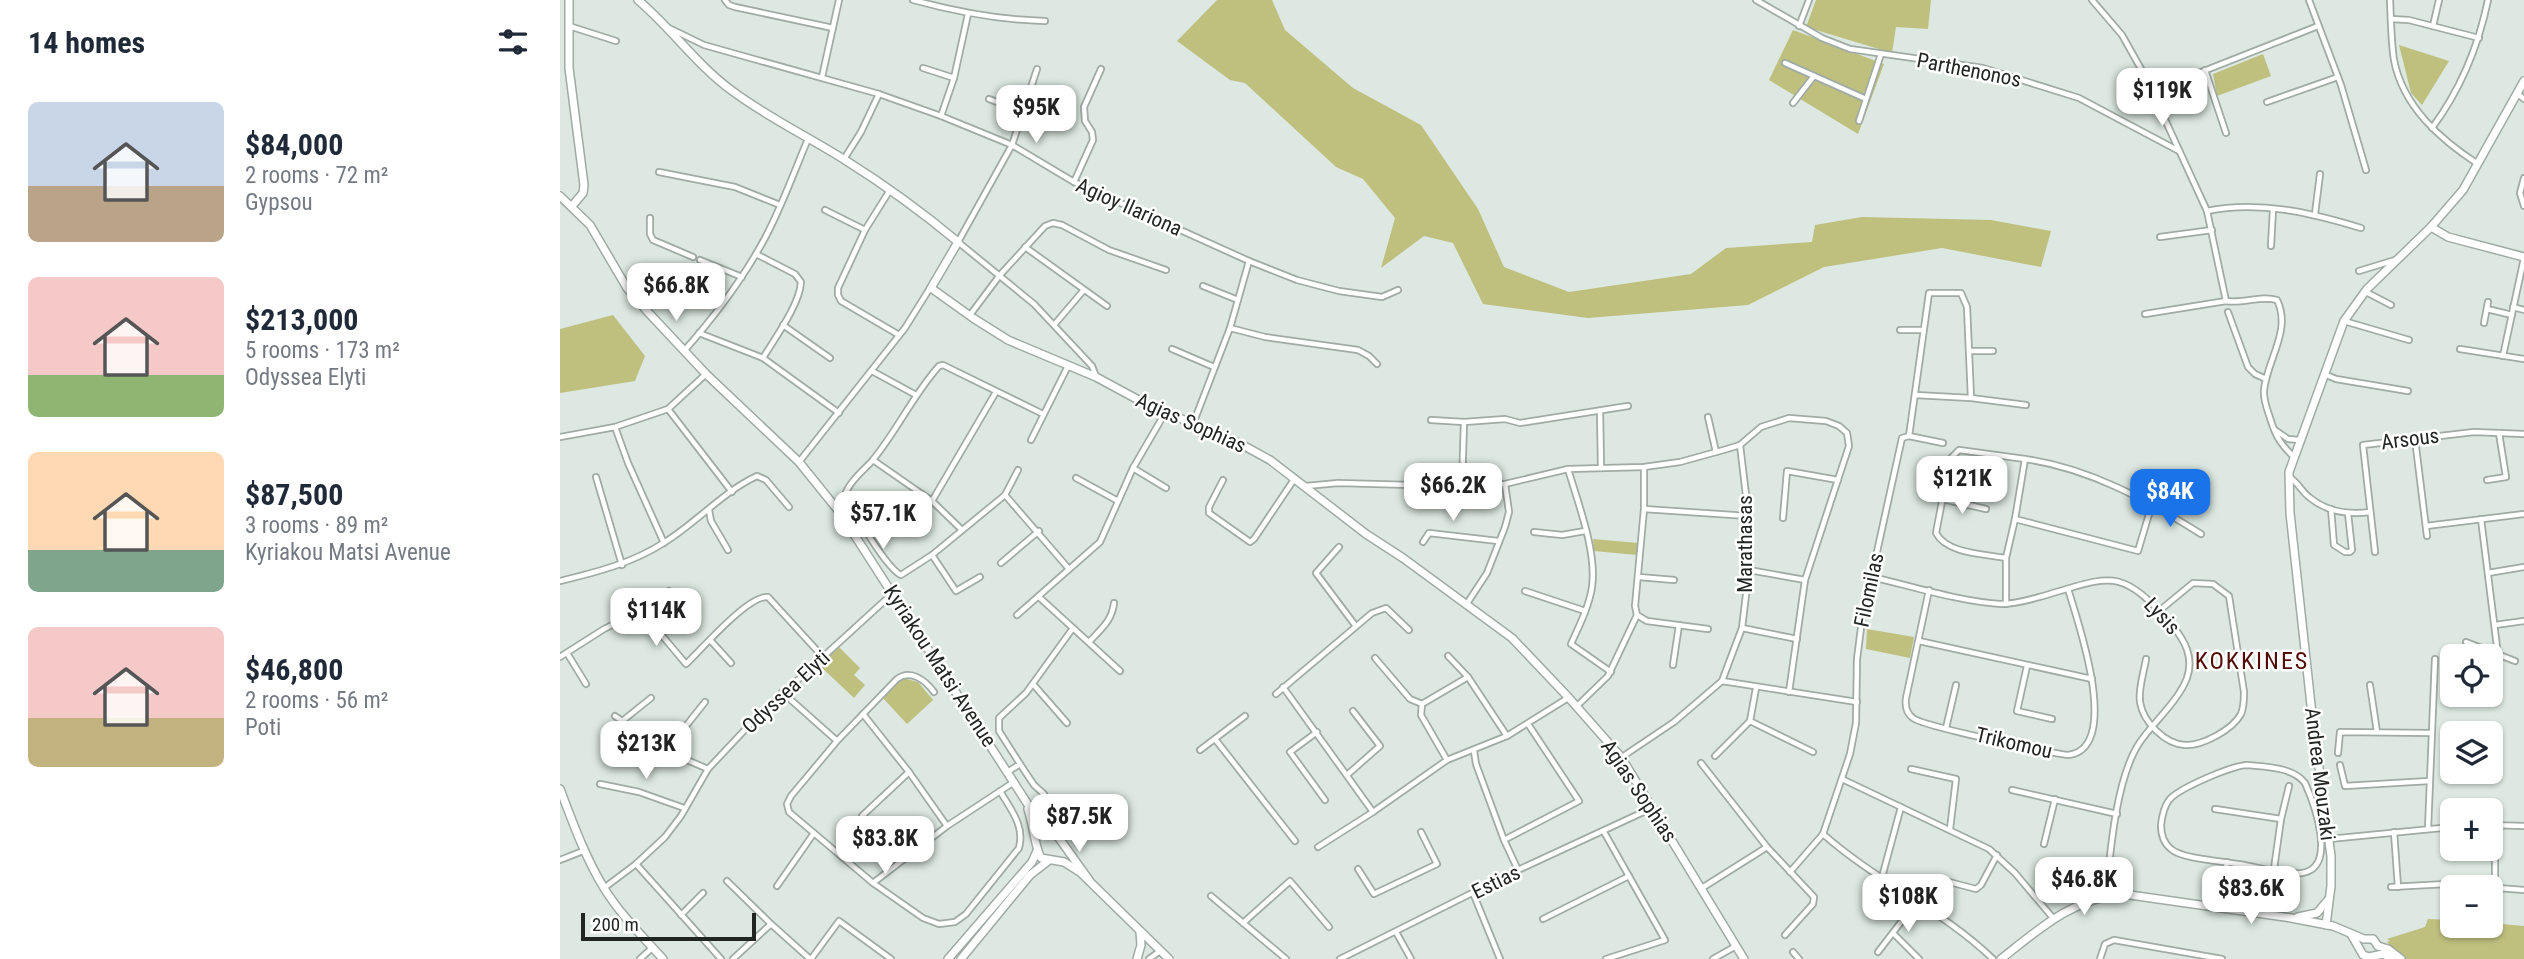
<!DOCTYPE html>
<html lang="en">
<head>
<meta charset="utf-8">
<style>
  body { margin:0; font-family:"Roboto Condensed",sans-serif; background:#f6f6f7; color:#1f2937; height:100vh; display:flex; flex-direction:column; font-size:26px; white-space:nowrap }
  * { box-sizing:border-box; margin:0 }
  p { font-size:23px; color:#747a83 }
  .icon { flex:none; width:38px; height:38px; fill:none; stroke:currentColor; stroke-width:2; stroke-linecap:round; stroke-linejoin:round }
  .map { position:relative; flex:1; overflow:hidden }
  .sheet { display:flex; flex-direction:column; background:#fff; width:560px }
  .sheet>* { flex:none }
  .tools { position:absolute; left:1880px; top:644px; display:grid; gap:14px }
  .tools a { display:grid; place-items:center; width:63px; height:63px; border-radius:10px; background:#fff; box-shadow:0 2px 5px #0004; font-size:35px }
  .scale { position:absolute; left:21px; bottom:18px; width:175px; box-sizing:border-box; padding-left:7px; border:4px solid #212623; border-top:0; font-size:19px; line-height:24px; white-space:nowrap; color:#212623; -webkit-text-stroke:5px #fff; paint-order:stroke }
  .price { position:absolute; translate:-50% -60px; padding:0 16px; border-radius:14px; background:#fff; color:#222; font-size:23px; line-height:46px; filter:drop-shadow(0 2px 4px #0008) }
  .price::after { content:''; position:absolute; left:50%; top:42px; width:21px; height:16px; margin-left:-10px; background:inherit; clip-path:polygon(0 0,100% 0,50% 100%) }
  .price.on { background:#1a73e8; color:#fff }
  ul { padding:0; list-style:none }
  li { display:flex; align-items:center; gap:21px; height:175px; padding:0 28px }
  li span { display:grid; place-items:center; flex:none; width:196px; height:140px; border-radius:10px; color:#555 }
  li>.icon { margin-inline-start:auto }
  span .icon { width:84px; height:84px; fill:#fffc; stroke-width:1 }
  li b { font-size:30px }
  h2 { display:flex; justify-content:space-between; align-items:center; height:84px; padding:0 28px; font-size:30px }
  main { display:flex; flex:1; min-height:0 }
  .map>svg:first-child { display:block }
  .green { fill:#bfc07e }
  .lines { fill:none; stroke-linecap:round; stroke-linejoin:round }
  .street-casing { stroke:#9faba4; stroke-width:8 }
  .secondary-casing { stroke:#9faba4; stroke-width:10 }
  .street { stroke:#fff; stroke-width:4.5 }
  .secondary { stroke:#fff; stroke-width:7 }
  .labels { text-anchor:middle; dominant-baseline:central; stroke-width:5; stroke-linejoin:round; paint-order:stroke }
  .street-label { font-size:21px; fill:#212623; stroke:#fff }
  .quarter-label { font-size:24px; letter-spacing:2px; fill:#520e06; stroke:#fff }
</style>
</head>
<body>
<main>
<section class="sheet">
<h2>14 homes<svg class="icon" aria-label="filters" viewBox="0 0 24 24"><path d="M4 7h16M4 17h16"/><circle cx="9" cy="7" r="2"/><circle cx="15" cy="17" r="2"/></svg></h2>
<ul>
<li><span style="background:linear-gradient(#c9d6e8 60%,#b9a48a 0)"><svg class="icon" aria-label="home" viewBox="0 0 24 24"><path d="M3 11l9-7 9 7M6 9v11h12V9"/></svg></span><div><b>$84,000</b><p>2 rooms · 72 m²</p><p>Gypsou</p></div></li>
<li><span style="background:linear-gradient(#f6c9c9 70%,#8fb573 0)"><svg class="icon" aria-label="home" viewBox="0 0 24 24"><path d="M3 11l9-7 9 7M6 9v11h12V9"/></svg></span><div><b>$213,000</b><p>5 rooms · 173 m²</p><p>Odyssea Elyti</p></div></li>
<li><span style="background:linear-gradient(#ffd9b3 70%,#7fa58c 0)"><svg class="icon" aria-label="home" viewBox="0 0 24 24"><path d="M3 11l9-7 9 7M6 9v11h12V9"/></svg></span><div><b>$87,500</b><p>3 rooms · 89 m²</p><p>Kyriakou Matsi Avenue</p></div></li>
<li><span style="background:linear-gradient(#f6c9c9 65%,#c2b280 0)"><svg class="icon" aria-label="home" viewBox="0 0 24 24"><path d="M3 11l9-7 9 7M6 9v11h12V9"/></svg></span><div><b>$46,800</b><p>2 rooms · 56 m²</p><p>Poti</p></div></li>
</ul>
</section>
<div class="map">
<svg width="1964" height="959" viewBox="0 0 1964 959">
  <rect width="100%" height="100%" fill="#dce8e1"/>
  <g class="green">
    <polygon points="657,0 712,0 725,30 793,88 861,125 918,209 944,267 1009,292 1131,274 1166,248 1252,242 1255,225 1302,217 1431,220 1491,231 1481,267 1382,248 1264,267 1188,305 1028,318 923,304 893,243 864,236 821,268 835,218 803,179 776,167 685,83 670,80 617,41"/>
    <polygon points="1256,0 1371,0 1368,29 1336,27 1332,53 1246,27"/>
    <polygon points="1233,30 1324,64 1298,134 1209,80"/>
    <polygon points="1839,45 1889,61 1862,105 1851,93"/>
    <polygon points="1703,54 1711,76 1657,96 1653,74"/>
    <polygon points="53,315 85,356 75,381 0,393 0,329"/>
    <polygon points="1033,539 1078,543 1077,555 1034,551"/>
    <polygon points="1307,629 1354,637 1350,658 1306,649"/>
    <polygon points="279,647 300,668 294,675 305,685 294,698 259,665"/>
    <polygon points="343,678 358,682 373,700 347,724 321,696"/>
    <polygon points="1868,919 1892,920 1892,926 1930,926 1930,923 1964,926 1964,959 1842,959 1827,942 1830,941 1827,939 1865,927"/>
  </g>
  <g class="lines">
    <defs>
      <g id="street">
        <polyline points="165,0 169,5 175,7 273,28"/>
        <path d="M353 0C397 12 439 20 485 21"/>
        <polyline points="1196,0 1262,38 1290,49 1423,68 1519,98 1619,151"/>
        <polyline points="1532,0 1562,35 1585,76 1647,211 1666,301"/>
        <polyline points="1749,0 1781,85 1806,170"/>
        <path d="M1830 0C1831 20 1831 41 1834 60 1843 107 1881 140 1918 164"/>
        <polyline points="1831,19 1849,20 1919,38"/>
        <polyline points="9,26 56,41"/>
        <polyline points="1239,26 1249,0"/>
        <polyline points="1873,26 1879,0"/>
        <polyline points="109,28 144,45 319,94 381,116 452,145 514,182 689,261 737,280 779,291 822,297 838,290"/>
        <polyline points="1225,63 1306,99"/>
        <polyline points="363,68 394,78"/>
        <polyline points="477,69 452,145 398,242 474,304 532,366 536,376"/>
        <polyline points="1645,70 1666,133"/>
        <polyline points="262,77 279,0"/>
        <polyline points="1593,91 1758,26"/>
        <polyline points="1958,94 1964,99"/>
        <polyline points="429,99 463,112"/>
        <polyline points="1707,102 1778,77"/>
        <polyline points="1233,103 1254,76"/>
        <polyline points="381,116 394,78 408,14"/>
        <polyline points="1299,121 1321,54"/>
        <path d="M1872 128C1901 89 1918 48 1928 0"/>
        <polyline points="284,159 301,132 319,94"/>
        <polyline points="99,172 175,187 220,205"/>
        <polyline points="1964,178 1960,193 1964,206"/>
        <polyline points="514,182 533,140 532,132 525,121 524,107 541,69"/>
        <polyline points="330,190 305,230 278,288 278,295 281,301 339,335"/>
        <polyline points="265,210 305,230"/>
        <path d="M1647 211C1699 200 1752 213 1801 228"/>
        <polyline points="1755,214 1760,174"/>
        <polyline points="90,218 90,234 93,240 133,257"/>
        <polyline points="1600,237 1652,230"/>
        <polyline points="1711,246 1713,209"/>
        <polyline points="465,247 547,306"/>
        <path d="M196 254 235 274 241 282C240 304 215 338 203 358"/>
        <polyline points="140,260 182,277"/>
        <polyline points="1799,271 1835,260"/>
        <polyline points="643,286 678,300"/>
        <polyline points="1806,292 1831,305"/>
        <polyline points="1953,307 1964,310"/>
        <polyline points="1927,309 1952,315"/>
        <polyline points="1668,312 1688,367 1695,374 1706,379"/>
        <path d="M1585 314 1666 301C1683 304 1701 295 1717 300 1732 330 1707 360 1704 390 1703 401 1708 411 1711 421 1716 437 1722 446 1734 457"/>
        <polyline points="410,315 440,275 485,226 493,223 502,225 549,250 606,270"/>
        <polyline points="1784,321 1849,340"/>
        <polyline points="1924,323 1928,302"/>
        <polyline points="223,325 270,358"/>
        <polyline points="494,325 523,291"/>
        <polyline points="670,328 705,337 798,350 809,356 817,364"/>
        <polyline points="1340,330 1363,330"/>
        <polyline points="139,333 203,358 279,413"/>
        <polyline points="612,349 654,367"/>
        <polyline points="1900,349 1964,359"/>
        <path d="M124 351C155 316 183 279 205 238 222 206 234 172 248 139"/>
        <polyline points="1409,351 1433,351"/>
        <polyline points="1943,356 1964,258"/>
        <polyline points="312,371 356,395"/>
        <polyline points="1764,374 1776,379 1848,391"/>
        <polyline points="1355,395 1411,398 1466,405"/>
        <polyline points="108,409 172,492"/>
        <polyline points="1040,411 1041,468"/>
        <polyline points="1148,417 1156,452"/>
        <polyline points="871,420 904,422 945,419 960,423 1068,406"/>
        <polyline points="633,424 670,328 689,261"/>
        <polyline points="55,427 68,463 104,543"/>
        <polyline points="1715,430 1728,439 1740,440"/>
        <polyline points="1349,436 1369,293 1401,293 1407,307 1411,398"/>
        <polyline points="0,437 55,427 108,409 146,374"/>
        <polyline points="1855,439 1867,536"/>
        <polyline points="471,440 508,366"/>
        <path d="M1465 459C1529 468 1587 500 1641 534"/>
        <polyline points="313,460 372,501 402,530"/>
        <polyline points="239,462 345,328 370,288"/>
        <polyline points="1084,467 1084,509 1075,606 1077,615 1087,621 1148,629"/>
        <polyline points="573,468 606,488"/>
        <path d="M1008 469C1018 503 1037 552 1032 587 1029 607 1019 626 1011 644L1051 672"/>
        <path d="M458 470 445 495 372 555 341 575C327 569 293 511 285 495 289 482 303 471 312 461 337 431 353 395 379 366L383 365 483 414"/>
        <polyline points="36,477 62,565"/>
        <path d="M1729 477C1738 482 1741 491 1749 497 1767 512 1788 515 1810 512"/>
        <polyline points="516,478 558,501"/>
        <polyline points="663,480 649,507 649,513 690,542 694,539 735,478"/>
        <polyline points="1927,480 1946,477 1939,433"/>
        <polyline points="902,485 904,422"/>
        <polyline points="746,486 778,483 889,486 945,484 1008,469 1084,467 1120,462 1167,449 1180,445 1201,427 1229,418 1266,421 1279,426 1287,433 1289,446 1245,580 1229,692"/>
        <polyline points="445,495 509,569"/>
        <polyline points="1382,499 1426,509"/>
        <polyline points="372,501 436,392"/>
        <polyline points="1084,509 1188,516"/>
        <polyline points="1771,509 1774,545 1785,552 1790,552 1792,550 1788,513"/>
        <polyline points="149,510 151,521 168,550"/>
        <polyline points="1223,518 1227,471 1278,480"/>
        <polyline points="1455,519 1578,551 1592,504"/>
        <polyline points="1921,519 1938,655"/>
        <polyline points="1866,526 1964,514"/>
        <polyline points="974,532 1002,535 1025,531"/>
        <polyline points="863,542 869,533 938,541"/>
        <polyline points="779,547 756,573 795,625"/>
        <polyline points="1815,552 1803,445 1914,432 1964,434"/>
        <polyline points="372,555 396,591 420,577"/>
        <path d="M1446 558C1425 554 1387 554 1376 533L1390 459 1399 450 1465 459 1455 519 1446 558V604"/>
        <polyline points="441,563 479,531"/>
        <polyline points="1189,570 1245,580"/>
        <polyline points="1928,573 1964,567"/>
        <polyline points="1079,577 1114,580"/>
        <path d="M1312 577C1351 586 1402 602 1441 604 1456 604 1469 600 1483 596 1552 576 1560 566 1612 625 1625 641 1634 657 1627 678 1619 700 1593 723 1580 742 1556 777 1550 853 1546 896"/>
        <path d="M0 581C37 572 73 563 105 542 136 523 164 491 197 476L206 480 229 507"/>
        <path d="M1369 590 1346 698C1345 705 1346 713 1353 718 1362 726 1490 753 1508 755 1563 749 1517 619 1508 589"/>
        <polyline points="965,591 1025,611"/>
        <polyline points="479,597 560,671"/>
        <polyline points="906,605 927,573 945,527 949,512 945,484"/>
        <path d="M83 610 87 613 94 626 126 664C142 649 188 595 208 597L263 657"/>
        <polyline points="457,615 540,542 573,468 605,413"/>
        <polyline points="1935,625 1964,621"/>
        <polyline points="1182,628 1237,639"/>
        <polyline points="151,641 171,663"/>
        <polyline points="1359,641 1532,679"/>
        <path d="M529 642C541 629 552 621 554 603"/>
        <polyline points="1906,642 1955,661"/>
        <polyline points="7,653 26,684"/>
        <polyline points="888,656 908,677 947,736"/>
        <polyline points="0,657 44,629 83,610 109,591"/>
        <polyline points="815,658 850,699 862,704"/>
        <path d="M1586 659C1584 672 1578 689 1580 702 1583 722 1605 744 1625 745 1643 746 1673 729 1681 714 1684 707 1684 700 1684 692L1669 596 1653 584 1633 583 1599 611"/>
        <polyline points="1113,665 1119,625"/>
        <polyline points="1467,666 1457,711 1492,719"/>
        <polyline points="1162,681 1297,702"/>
        <polyline points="473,684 507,723"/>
        <polyline points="1810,685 1817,732"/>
        <polyline points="723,687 813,812 887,760 947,736 1008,698"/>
        <polyline points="222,692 276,740"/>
        <path d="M374 692C365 680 351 669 337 679L277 741 231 796 227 804 229 812 313 883 363 918 379 924 395 922 406 914 459 848C465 826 451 810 440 791"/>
        <polyline points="716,694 812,613 826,608 849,630"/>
        <polyline points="862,704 861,715 887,760"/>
        <polyline points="862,704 908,677"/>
        <polyline points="1017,706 1048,676 1077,615"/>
        <polyline points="303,714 349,772 387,826"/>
        <polyline points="55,716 106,751 148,769"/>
        <polyline points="1190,721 1253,752"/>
        <polyline points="61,722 91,698"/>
        <polyline points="1386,728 1396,685"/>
        <polyline points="757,732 730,752 765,800"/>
        <polyline points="655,739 735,841"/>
        <polyline points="640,750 685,716"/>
        <polyline points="106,751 145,702"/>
        <polyline points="914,751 916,764 944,840 958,870"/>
        <polyline points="1778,753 1780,732 1871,733"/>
        <polyline points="1155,756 1190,721 1196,688"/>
        <polyline points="1062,757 1114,722 1162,681 1171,657 1182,628 1189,570 1186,495 1180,445"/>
        <polyline points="1141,763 1207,847 1254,897 1253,904 1225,935"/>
        <polyline points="460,764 474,785 484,794"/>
        <path d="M1687 765C1706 767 1733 767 1745 783 1754 803 1778 868 1742 873 1723 875 1698 867 1678 864 1663 861 1622 859 1611 849 1603 843 1601 834 1601 825 1602 816 1604 807 1609 800 1619 788 1671 766 1687 765Z"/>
        <polyline points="1780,765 1785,786 1869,781"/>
        <polyline points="1351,769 1396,779 1390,829"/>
        <polyline points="449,771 460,764 439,731 439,718 466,693 513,628"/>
        <polyline points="787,775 820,746 793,711"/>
        <polyline points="1282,779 1429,849 1455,873 1493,918"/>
        <polyline points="40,784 79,792 124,808"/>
        <polyline points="1452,790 1557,814"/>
        <polyline points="1655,809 1721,819"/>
        <polyline points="302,816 349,772"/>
        <polyline points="1930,825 1964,826"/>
        <polyline points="1935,825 1935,887"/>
        <polyline points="1868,829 1875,659"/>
        <polyline points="1044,832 1105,940 1046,959"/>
        <polyline points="1834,832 1838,887"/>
        <path d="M1263 834C1316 881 1382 910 1433 959"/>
        <polyline points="1769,839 1892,827"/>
        <polyline points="944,840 1019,801 968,724"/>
        <polyline points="1484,844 1495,799"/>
        <polyline points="758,847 813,812"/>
        <polyline points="0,860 23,851"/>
        <polyline points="76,864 161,959"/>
        <polyline points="798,869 814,894 877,864 861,832"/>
        <polyline points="1714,869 1721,819 1729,786"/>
        <polyline points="1230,872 1263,834 1290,754 1296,723 1297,659 1302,620 1342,438 1349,436 1383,443"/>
        <polyline points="1322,877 1341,807"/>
        <polyline points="1374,878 1416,889 1421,885 1437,855"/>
        <polyline points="167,881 211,924"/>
        <polyline points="313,883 387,826 454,782"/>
        <polyline points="217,886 254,833"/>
        <polyline points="1831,887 1886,884 1964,890"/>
        <polyline points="44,888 76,864 105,837 121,816 148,769 195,719 332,594"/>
        <polyline points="1142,888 1207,847"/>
        <polyline points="913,893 940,959"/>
        <polyline points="651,896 726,959"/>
        <polyline points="1660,908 1667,862"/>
        <polyline points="121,915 143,893"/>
        <polyline points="983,919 1069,876"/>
        <polyline points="683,923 730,881 769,927"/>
        <polyline points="836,932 851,959"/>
        <polyline points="1333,933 1359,959"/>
        <polyline points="1233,952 1239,959"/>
        <polyline points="1318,952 1358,900"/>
        <polyline points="80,959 92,948"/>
        <polyline points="173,959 211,924 250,959"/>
        <polyline points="251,959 279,921 331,959"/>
        <polyline points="589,959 600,951"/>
        <polyline points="780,959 958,870 1092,808"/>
        <polyline points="1153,959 1176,946"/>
        <polyline points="1540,959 1545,944 1554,940 1662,959"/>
      </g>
      <g id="secondary">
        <polyline points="9,0 9,68 24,185 23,193 12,206"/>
        <path d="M78 0C111 28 136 64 171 90 207 117 247 136 285 160 325 185 362 212 398 242L371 288 413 318 448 340 536 377 586 404 679 443 710 460 806 534 843 558 952 638 1009 698 1061 757 1184 959"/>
        <polyline points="0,196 30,225 67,288 86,310 146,374 239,462 281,514 476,817 499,838 529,880"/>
        <polyline points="1871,227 1888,237 1964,257"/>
        <path d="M0 789C13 823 25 857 44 888 60 914 82 936 103 959"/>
        <path d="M468 809C473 823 475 848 481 858L504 862 520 872 609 959"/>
        <polyline points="1738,917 1757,913 1768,900"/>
        <polyline points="1766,925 1771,886 1771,856 1753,723 1730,513 1729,472 1784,321 1807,289 1871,227 1903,190 1964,81"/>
        <polyline points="1791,934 1803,955 1809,957 1823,954 1833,959"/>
        <polyline points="1818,946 1828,949 1841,959"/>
        <polyline points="388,959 472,862 477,851"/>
        <polyline points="401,959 470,875 488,861"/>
        <polyline points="577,959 581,945 580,932"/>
        <path d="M1441 959C1479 929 1513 898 1563 894L1731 918 1773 926 1804 939H1813L1818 946"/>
      </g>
    </defs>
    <use href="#street" class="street-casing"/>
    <use href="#secondary" class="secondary-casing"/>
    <use href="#street" class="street"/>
    <use href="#secondary" class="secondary"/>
  </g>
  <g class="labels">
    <g class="street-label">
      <text transform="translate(1409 70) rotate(11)">Parthenonos</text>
      <text transform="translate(569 207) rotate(24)">Agioy Ilariona</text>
      <text transform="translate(631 423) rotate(24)">Agias Sophias</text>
      <text transform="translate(1850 439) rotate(-7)">Arsous</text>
      <text transform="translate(1185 544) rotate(-90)">Marathasas</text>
      <text transform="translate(1309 590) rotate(-78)">Filomilas</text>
      <text transform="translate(1602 616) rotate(47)">Lysis</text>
      <text transform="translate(380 666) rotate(57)">Kyriakou Matsi Avenue</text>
      <text transform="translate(226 692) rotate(-43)">Odyssea Elyti</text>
      <text transform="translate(1454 743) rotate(13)">Trikomou</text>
      <text transform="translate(1760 774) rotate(83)">Andrea Mouzaki</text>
      <text transform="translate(1079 791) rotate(56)">Agias Sophias</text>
      <text transform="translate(936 882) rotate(-26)">Estias</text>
    </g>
    <g class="quarter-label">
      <text x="1692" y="661">KOKKINES</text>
    </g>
  </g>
</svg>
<div class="tools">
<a><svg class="icon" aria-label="locate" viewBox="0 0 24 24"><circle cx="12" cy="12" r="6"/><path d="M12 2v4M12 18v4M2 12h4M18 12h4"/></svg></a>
<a><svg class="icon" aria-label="layers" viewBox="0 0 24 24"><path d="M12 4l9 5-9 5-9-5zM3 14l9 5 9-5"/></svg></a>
<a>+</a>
<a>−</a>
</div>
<div class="scale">200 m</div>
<b class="price" style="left:1602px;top:128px">$119K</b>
<b class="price" style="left:476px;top:145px">$95K</b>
<b class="price" style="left:116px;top:323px">$66.8K</b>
<b class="price" style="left:1402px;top:516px">$121K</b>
<b class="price" style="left:893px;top:523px">$66.2K</b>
<b class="price on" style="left:1610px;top:529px">$84K</b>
<b class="price" style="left:323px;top:551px">$57.1K</b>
<b class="price" style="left:96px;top:648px">$114K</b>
<b class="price" style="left:86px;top:781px">$213K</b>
<b class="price" style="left:519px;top:854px">$87.5K</b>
<b class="price" style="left:325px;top:876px">$83.8K</b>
<b class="price" style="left:1524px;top:917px">$46.8K</b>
<b class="price" style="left:1691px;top:926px">$83.6K</b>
<b class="price" style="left:1348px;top:934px">$108K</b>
</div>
</main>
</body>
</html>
